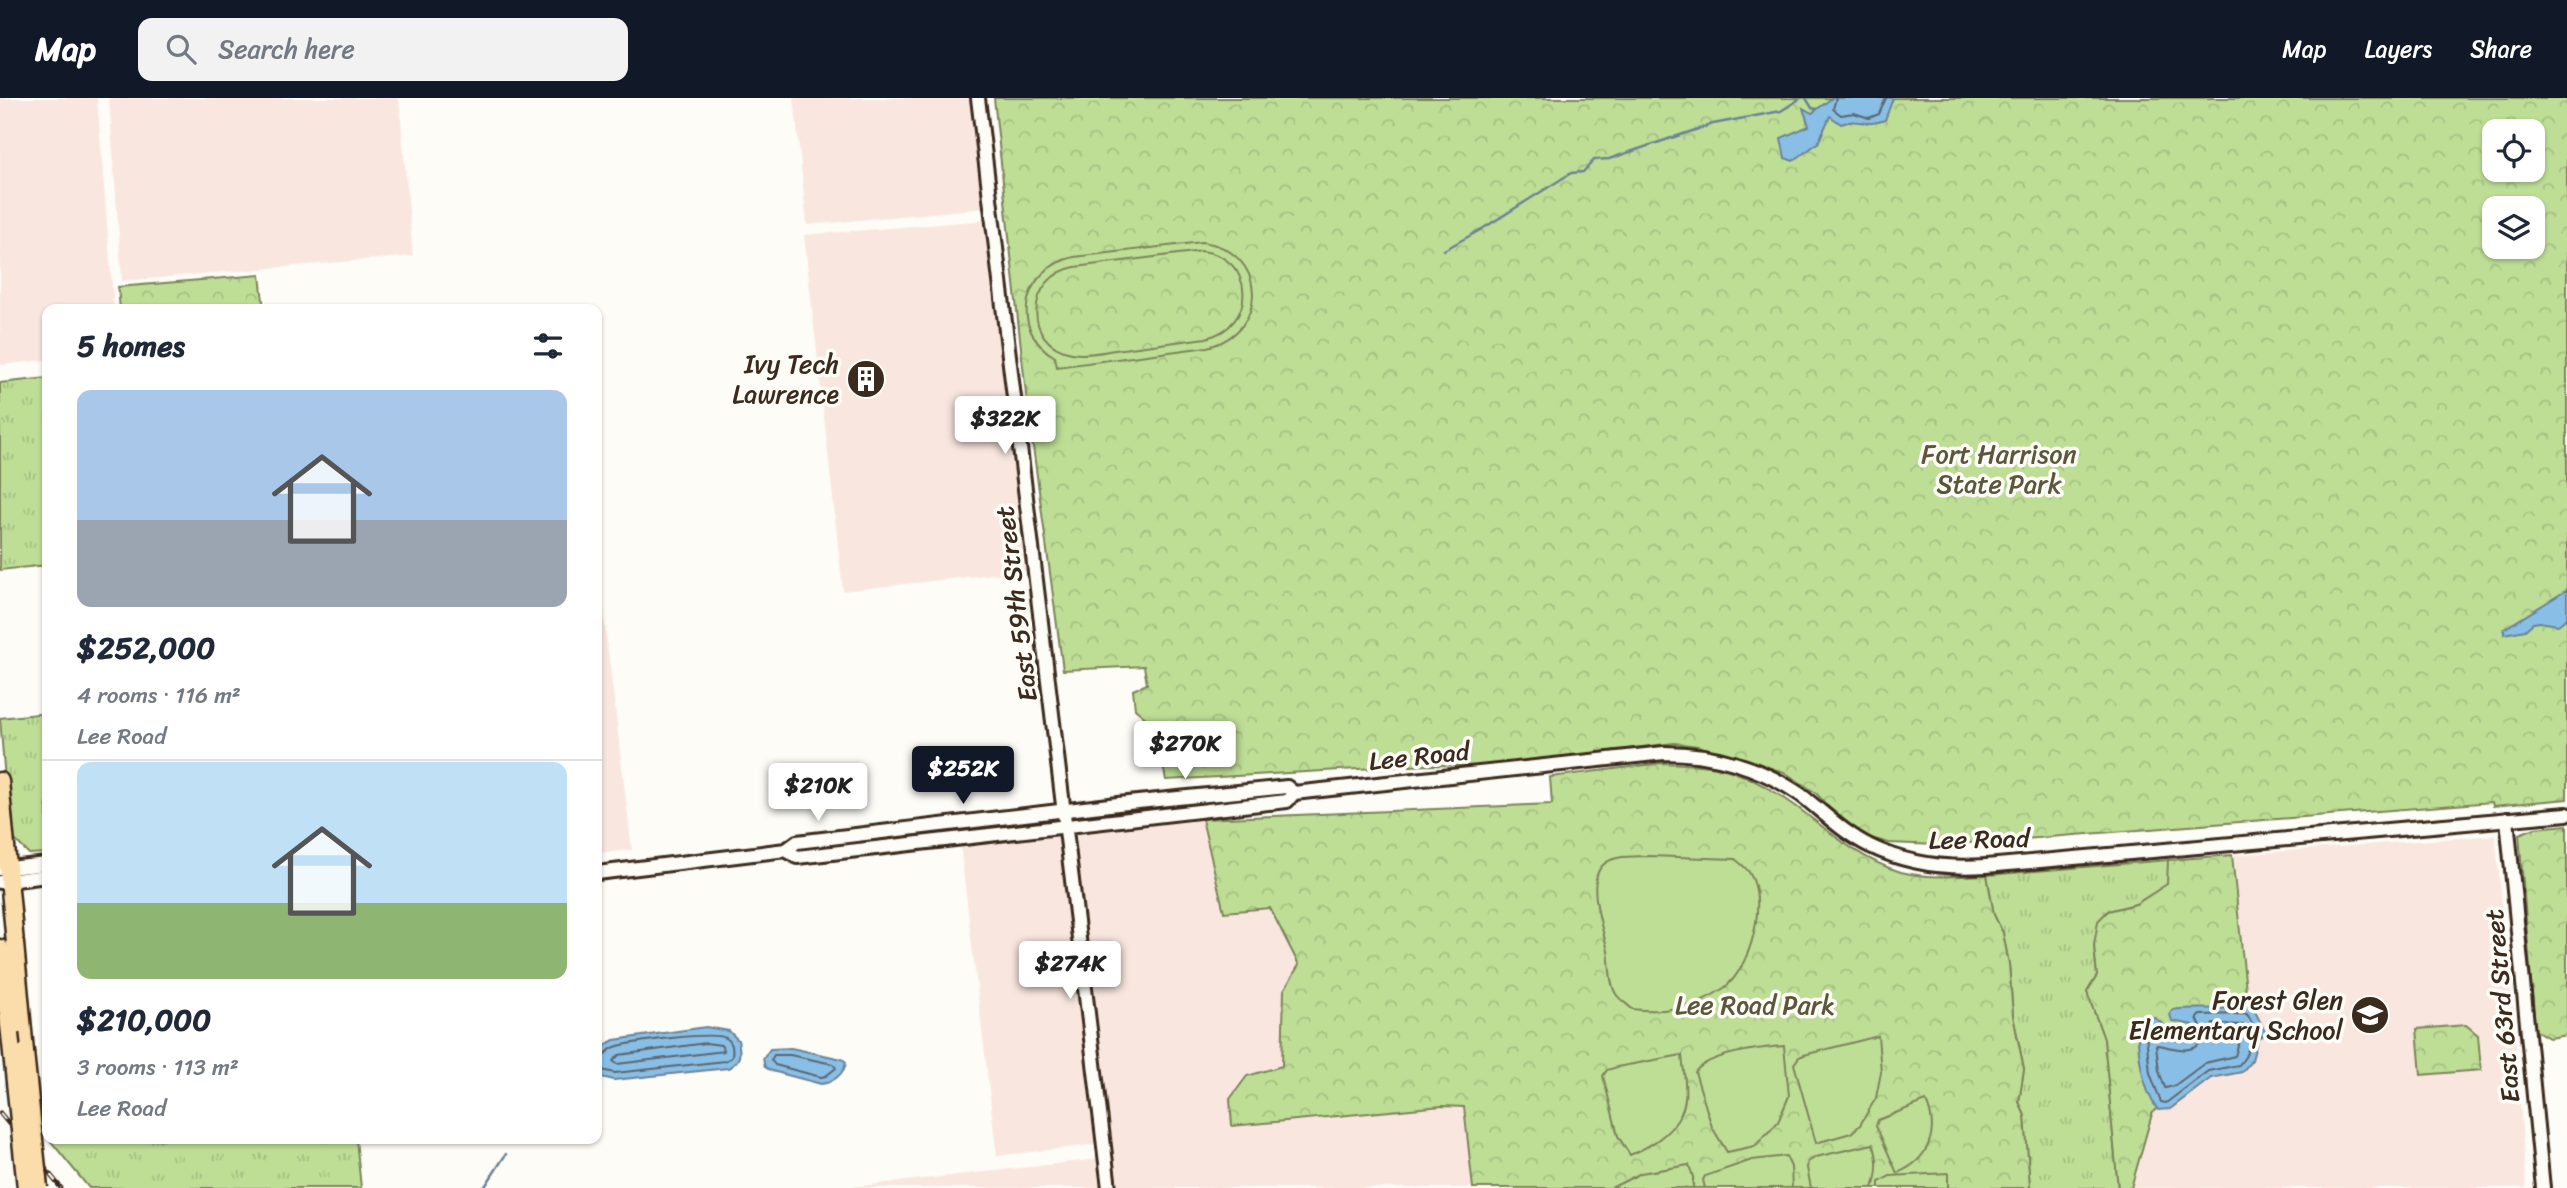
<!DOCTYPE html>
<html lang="en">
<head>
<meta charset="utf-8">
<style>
  body { margin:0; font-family:Sriracha,sans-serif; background:#f2f2f3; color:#1f2937; height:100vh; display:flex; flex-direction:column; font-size:26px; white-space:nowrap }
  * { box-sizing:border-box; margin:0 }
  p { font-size:23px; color:#747a83 }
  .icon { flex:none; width:38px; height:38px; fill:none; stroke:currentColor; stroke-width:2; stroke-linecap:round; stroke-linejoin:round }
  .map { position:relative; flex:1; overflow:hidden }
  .side { position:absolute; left:42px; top:206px; width:560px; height:840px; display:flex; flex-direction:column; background:#fff; border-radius:14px; box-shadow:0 2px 5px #0004 }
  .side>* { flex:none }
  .tools { position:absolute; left:2482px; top:21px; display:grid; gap:14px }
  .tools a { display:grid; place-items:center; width:63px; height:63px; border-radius:14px; background:#fff; box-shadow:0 2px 5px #0004; font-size:35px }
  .price { position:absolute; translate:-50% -60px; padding:0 16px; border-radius:7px; background:#fff; color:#222; font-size:23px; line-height:46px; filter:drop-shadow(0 2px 4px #0008) }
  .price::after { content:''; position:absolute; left:50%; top:42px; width:21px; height:16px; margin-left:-10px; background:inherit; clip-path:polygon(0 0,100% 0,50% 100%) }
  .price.selected { background:#111827; color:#fff }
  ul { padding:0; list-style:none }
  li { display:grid; align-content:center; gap:14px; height:371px; padding:0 35px }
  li+li { border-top:2px solid #e0e1e3 }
  li span { display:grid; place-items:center; height:217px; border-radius:14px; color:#555 }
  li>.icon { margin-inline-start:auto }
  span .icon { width:126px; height:126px; fill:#fffc; stroke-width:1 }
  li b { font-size:30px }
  h2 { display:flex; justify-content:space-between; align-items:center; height:84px; padding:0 35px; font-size:30px }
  header { display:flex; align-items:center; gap:42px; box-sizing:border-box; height:98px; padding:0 35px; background:#111827; color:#fff }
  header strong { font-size:33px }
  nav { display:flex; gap:38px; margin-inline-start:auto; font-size:24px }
  .search { width:490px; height:63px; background:#f2f2f3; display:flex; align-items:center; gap:18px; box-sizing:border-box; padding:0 24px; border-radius:14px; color:#747a83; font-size:26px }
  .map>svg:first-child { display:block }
  .built { fill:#f9e7df }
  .grass { fill:url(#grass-tufts); stroke:#7c845a; stroke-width:2 }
  .forest { fill:url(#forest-crowns); stroke:#7c845a; stroke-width:2; fill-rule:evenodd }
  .garden { fill:#bede96; stroke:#7c845a; stroke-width:2; fill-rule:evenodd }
  .water { fill:#89bfe6; stroke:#6a8396; stroke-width:2 }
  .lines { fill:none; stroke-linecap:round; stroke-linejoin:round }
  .shore { stroke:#5a666e; stroke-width:2 }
  .stream { stroke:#6a8396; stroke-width:2.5 }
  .tertiary-casing { stroke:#3b2a1e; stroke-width:18 }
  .primary-casing { stroke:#3b2a1e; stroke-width:21 }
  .tertiary { stroke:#fdfcf7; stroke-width:12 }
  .primary { stroke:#faddab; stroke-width:16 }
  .rail-casing { stroke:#3b2a1e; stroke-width:5 }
  .rail { stroke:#fdfcf7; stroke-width:2.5; stroke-dasharray:8; stroke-linecap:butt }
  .primary-bridge-casing { stroke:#3b2a1e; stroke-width:21; stroke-linecap:butt }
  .primary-bridge { stroke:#faddab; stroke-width:16 }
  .labels { text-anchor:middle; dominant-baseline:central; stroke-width:7; stroke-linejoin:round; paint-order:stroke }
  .poi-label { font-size:26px; fill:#3b2a1e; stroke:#fdfcf7; text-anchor:end }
  .park-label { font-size:26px; fill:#5c573c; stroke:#fdfcf7 }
  .street-label { font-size:26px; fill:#3b2a1e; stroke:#fdfcf7 }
</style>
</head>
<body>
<header>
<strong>Map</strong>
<div class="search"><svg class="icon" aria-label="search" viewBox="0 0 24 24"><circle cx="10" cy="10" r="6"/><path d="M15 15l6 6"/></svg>Search here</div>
<nav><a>Map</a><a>Layers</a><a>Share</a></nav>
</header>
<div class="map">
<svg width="2567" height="1090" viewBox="0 0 2567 1090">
  <defs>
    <pattern id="grass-tufts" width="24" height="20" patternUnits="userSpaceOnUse" patternTransform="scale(1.75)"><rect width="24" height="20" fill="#bede96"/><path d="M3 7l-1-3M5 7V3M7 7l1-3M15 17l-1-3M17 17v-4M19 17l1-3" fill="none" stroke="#a4bf81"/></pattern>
    <pattern id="forest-crowns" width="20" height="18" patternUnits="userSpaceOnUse" patternTransform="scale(1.75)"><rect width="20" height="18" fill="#bede96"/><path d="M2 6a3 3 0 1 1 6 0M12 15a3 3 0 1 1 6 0" fill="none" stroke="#a4bf81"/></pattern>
  </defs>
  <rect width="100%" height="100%" fill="#fdfcf7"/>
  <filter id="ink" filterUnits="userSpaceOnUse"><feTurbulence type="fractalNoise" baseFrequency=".0143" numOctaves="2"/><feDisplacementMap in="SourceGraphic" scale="14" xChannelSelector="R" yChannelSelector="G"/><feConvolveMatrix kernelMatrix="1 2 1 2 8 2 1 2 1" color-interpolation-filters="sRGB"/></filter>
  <g filter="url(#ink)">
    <g class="built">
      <polygon points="0,0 97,0 114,212 47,212 47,262 0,267"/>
      <polygon points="109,0 399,0 413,158 122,183"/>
      <polygon points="794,0 972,0 985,110 807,127"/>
      <polygon points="987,122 1030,472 843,493 804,137"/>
      <polygon points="601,493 632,752 597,755 597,494"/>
      <polygon points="1202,721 1224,814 1271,810 1299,868 1284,892 1282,968 1232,1028 1442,1008 1464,1009 1473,1090 1113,1090 1074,733"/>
      <polygon points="1059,734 1100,1046 997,1058 960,747"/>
      <polygon points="2495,737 2516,943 2526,1090 2131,1090 2152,1016 2246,892 2233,757"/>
      <polygon points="1098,1061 1101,1090 843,1090"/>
    </g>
    <g class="grass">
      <polygon points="47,280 47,467 0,472 0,285"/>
      <polygon points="47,615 47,755 29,756 14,741 8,719 0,620"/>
      <polygon points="2168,762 2168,786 2136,806 2108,813 2094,847 2097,878 2087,894 2104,940 2118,1090 2030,1090 2025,1018 2019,1004 2024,971 2013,918 2009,866 2003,835 1994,817 1987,777"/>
      <polygon points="49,1041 356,1041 361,1090 89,1090"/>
    </g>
    <g class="forest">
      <path d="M994 0H2567V701L2493 708 2492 704 2011 742 1938 747 1889 745 1864 738 1838 720 1816 695 1784 674 1698 648 1674 645 1488 668 1427 667 1166 682 1155 628 1135 611 1133 592 1147 586 1144 568 1063 572 1026 296ZM2494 33H2532V72H2494ZM2494 110H2532V149H2494Z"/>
      <polygon points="260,177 264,212 120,212 118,189"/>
      <path d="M1662 665C1681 666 1702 666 1721 670 1747 677 1775 693 1797 709 1830 734 1860 762 1901 774 1929 781 1959 778 1987 777L1994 817 2003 835 2009 866 2013 918 2024 971 2019 1004 2025 1018 2030 1090H1473L1464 1009 1442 1008 1232 1028 1230 1001 1247 978 1282 968 1284 892 1299 867 1270 810 1224 814 1202 721 1552 706 1550 679Z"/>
      <polygon points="2567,727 2567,937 2549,940 2535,932 2519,736 2535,730"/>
      <polygon points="2232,757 2246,892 2152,1016 2131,1090 2118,1090 2104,941 2087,894 2097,878 2094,847 2098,823 2108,813 2136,806 2167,786 2168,762"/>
      <polygon points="2466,927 2478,937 2481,972 2421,977 2417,931"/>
    </g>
    <g class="garden">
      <path d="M1202 144C1267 152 1271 234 1207 249L1057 269 1055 259C1008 232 1023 170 1074 159ZM1202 153C1255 159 1258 228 1206 240 1176 244 1145 248 1115 252 1101 254 1086 258 1072 255 1022 246 1026 178 1075 169Z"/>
      <path d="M1649 758 1735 761C1740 765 1747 770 1750 776 1768 805 1750 871 1724 890 1695 910 1666 915 1632 911 1627 906 1619 901 1616 896 1609 885 1610 865 1608 853 1603 832 1586 785 1602 768 1612 756 1635 759 1649 758Z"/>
      <polygon points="1878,938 1881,974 1876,1000 1860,1027 1851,1035 1816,1045 1794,966 1799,959 1804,957"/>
      <path d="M1784 948 1789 998 1778 1024 1755 1048 1727 1054 1712 1029 1695 974C1709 955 1761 950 1784 948Z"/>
      <path d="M1682 957C1683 970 1687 987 1685 1001 1682 1029 1654 1047 1630 1057L1618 1038 1603 978 1607 972 1617 969Z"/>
      <path d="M1926 1003C1940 1034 1928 1063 1897 1075L1876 1028 1878 1022Z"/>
      <path d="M1873 1046C1879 1060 1878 1075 1873 1090H1811L1807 1070 1808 1064 1816 1059Z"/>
      <polygon points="1786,1058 1791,1069 1792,1090 1705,1090 1703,1082 1705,1078 1752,1062"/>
      <polygon points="1689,1067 1693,1079 1693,1090 1611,1090 1641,1075"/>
      <polygon points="1948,1075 1948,1090 1879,1090 1879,1084 1890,1078"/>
    </g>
    <g class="water">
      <path d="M1832 0H1893L1885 22C1863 30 1861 19 1841 26L1830 18 1818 45 1793 63 1785 60 1781 40 1809 28 1803 10 1812 15Z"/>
      <polygon points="2567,492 2567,520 2558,527 2540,524 2533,525 2525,532 2504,536 2504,531"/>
      <path d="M2252 907 2266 936 2258 940 2252 962 2242 974 2211 980 2170 1011 2158 1012C2141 990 2138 952 2137 925 2161 902 2163 950 2195 930L2193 927 2172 923 2170 916 2172 912C2199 908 2226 914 2252 907Z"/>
      <path d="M706 929 729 933 738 942C741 956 741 963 728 970L614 982 597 978C597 960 597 950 614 942Z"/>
      <path d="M791 950 842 961 846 964C845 975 833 985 821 986L772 973 765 969 763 961 770 951Z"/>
    </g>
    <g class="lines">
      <g class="shore">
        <polyline points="1836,0 1833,11 1841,17 1854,15 1869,20 1879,16 1886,0"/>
        <path d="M2247 916 2256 932 2245 959 2239 967 2208 973 2166 1005 2161 1004 2150 975 2145 927 2152 926C2155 929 2156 933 2159 936 2170 946 2197 944 2201 929L2197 920 2200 917Z"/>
        <path d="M2213 926 2244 927 2235 958 2205 965 2174 988 2165 990 2159 973 2156 947C2162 947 2166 949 2173 950 2199 956 2203 943 2213 926Z"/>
        <polygon points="706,945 721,947 724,953 617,966 613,963 619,957"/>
        <polygon points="774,957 790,957 833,966 836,970 826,978 821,979 775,967 771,962"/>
        <path d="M597 960C605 959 607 952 615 949 631 944 713 933 726 940 733 944 733 951 732 959L725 963 615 975 597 971"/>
      </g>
      <g class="stream">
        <polyline points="1806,0 1812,10 1817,11"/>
        <polyline points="1444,152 1482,131 1571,75 1583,74 1594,62 1609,61 1713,26 1781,13 1801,0"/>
        <polyline points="518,1046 523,1041"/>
        <polyline points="484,1090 506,1056"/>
      </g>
      <defs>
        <g id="tertiary">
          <polyline points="978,0 1109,1090"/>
          <polyline points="2507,721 2543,1090"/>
          <path d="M786 752 797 759 1287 703 1294 695 1664 655C1713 655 1761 669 1801 697 1824 715 1844 735 1870 748 1907 766 1946 771 1986 768L2567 716"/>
          <polyline points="0,771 47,766"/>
          <polyline points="597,775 786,752 797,744 1118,706 1287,689 1294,695"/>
          <polyline points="0,784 47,778"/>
        </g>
        <g id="primary">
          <polyline points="0,683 25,954"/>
          <polyline points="0,850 10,936"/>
        </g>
      </defs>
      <use href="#tertiary" class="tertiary-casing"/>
      <use href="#primary" class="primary-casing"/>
      <use href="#tertiary" class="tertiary"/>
      <use href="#primary" class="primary"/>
      <defs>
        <polyline id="rail" points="0,1015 61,1090"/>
      </defs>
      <use href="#rail" class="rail-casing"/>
      <use href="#rail" class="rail"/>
      <defs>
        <g id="primary-bridge">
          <polyline points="10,936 26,1090"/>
          <polyline points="25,954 39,1090"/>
        </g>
      </defs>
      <use href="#primary-bridge" class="primary-bridge-casing"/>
      <use href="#primary-bridge" class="primary-bridge"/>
    </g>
  </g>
  <defs>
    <symbol id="building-disc" viewBox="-11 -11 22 22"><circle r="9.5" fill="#3b2a1e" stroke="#fdfcf7"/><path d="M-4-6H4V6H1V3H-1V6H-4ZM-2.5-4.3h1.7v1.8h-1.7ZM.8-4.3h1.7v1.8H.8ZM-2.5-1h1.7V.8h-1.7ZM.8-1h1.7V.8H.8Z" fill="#fff"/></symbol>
    <symbol id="school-disc" viewBox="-11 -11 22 22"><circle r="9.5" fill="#3b2a1e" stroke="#fdfcf7"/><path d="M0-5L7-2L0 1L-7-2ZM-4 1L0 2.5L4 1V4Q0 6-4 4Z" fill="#fff"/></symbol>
  </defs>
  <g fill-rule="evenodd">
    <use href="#building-disc" x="844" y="259" width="44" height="44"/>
    <use href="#school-disc" x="2348" y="895" width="44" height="44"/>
  </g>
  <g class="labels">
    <g class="poi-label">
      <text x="839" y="266">Ivy Tech<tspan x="839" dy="30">Lawrence</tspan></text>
      <text x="2343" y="902">Forest Glen<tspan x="2343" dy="30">Elementary School</tspan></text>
    </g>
    <g class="park-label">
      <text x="1999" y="356">Fort Harrison<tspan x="1999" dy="30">State Park</tspan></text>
      <text x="1755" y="907">Lee Road Park</text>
    </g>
    <g class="street-label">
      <text transform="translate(1016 506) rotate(-97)">East 59th Street</text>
      <text transform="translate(1419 658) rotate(-6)">Lee Road</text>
      <text transform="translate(1979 741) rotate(-1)">Lee Road</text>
      <text transform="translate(2502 908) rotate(-95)">East 63rd Street</text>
    </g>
  </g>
</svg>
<div class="tools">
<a><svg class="icon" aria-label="locate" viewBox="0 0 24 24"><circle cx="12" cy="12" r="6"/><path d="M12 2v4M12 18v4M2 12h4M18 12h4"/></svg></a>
<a><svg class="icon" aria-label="layers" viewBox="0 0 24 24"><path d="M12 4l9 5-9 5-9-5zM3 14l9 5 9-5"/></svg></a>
</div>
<b class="price" style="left:1005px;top:358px">$322K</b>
<b class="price" style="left:1185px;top:683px">$270K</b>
<b class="price selected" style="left:963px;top:708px">$252K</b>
<b class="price" style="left:818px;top:725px">$210K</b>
<b class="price" style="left:1070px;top:903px">$274K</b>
<section class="side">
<h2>5 homes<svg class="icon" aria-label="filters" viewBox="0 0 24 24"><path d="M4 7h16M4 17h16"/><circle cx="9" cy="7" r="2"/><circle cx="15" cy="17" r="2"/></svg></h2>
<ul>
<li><span style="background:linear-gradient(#a9c7e8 60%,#9aa5b1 0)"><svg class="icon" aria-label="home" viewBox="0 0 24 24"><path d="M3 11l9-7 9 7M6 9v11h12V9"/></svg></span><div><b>$252,000</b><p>4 rooms · 116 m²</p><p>Lee Road</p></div></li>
<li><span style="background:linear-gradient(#bfe0f5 65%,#8fb573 0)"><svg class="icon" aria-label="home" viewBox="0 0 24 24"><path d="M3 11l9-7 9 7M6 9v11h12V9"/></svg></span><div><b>$210,000</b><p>3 rooms · 113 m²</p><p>Lee Road</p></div></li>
</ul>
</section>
</div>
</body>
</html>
